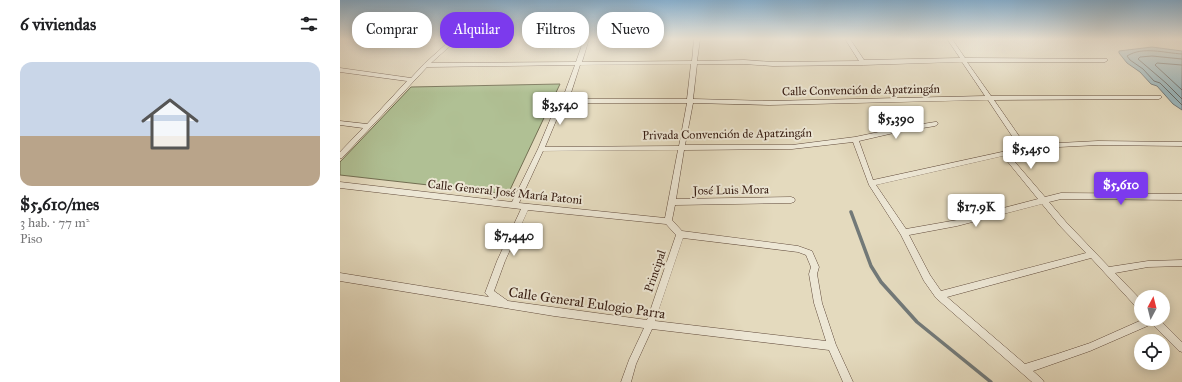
<!DOCTYPE html>
<html lang="es">
<head>
<meta charset="utf-8">
<style>
  body { margin:0; font-family:"IM FELL Great Primer",serif; background:#f6f6f6; color:#202124; height:100vh; display:flex; flex-direction:column; font-size:15px; white-space:nowrap }
  * { box-sizing:border-box; margin:0 }
  p { font-size:13px; color:#757577 }
  .icon { flex:none; width:22px; height:22px; fill:none; stroke:currentColor; stroke-width:2; stroke-linecap:round; stroke-linejoin:round }
  .map { position:relative; flex:1; overflow:hidden }
  .details { display:flex; flex-direction:column; background:#fff; width:340px }
  .details>* { flex:none }
  .banner { position:absolute; left:12px; top:12px; width:380px; height:36px; display:flex; gap:8px }
  .needle { width:26px; rotate:7deg }
  .controls { position:absolute; left:794px; top:290px; display:grid; gap:8px }
  .controls a { display:grid; place-items:center; width:36px; height:36px; border-radius:50%; background:#fff; box-shadow:0 2px 10px #0003; font-size:20px }
  .price { position:absolute; translate:-50% -34px; padding:0 9px; border-radius:4px; background:#fff; color:#222; font-size:13px; line-height:26px; filter:drop-shadow(0 1px 2px #0008) }
  .price::after { content:''; position:absolute; left:50%; top:24px; width:12px; height:9px; margin-left:-6px; background:inherit; clip-path:polygon(0 0,100% 0,50% 100%) }
  .price.selected { background:#7c3aed; color:#fff }
  ul { padding:0; list-style:none }
  li { display:grid; align-content:center; gap:8px; height:212px; padding:0 20px }
  li span { display:grid; place-items:center; height:124px; border-radius:12px; color:#555 }
  li>.icon { margin-inline-start:auto }
  span .icon { width:72px; height:72px; fill:#fffc; stroke-width:1 }
  li b { font-size:17px }
  h2 { display:flex; justify-content:space-between; align-items:center; height:48px; padding:0 20px; font-size:17px }
  .chip { padding:0 14px; border-radius:16px; background:#fff; box-shadow:0 2px 10px #0003; font-size:14px; line-height:36px }
  .chip.selected { background:#7c3aed; color:#fff }
  main { display:flex; flex:1; min-height:0 }
  .map>svg:first-child { display:block }
  .green { fill:#b0c094; stroke:#726e52 }
  .water { fill:#9bb7bd; stroke:#727978 }
  .lines { fill:none; stroke-linecap:round; stroke-linejoin:round }
  .shore { stroke:#686967; stroke-width:1 }
  .stream { stroke:#727978; stroke-width:3.5 }
  .street-casing { stroke:#614b3c; stroke-width:1 }
  .street { fill:#ede7d5; fill-rule:evenodd }
  .labels { text-anchor:middle; dominant-baseline:central; stroke-width:4; stroke-linejoin:round; paint-order:stroke }
  .street-label { font-size:12px; fill:#351b11; stroke:#ede7d5 }
  .near-street-label { font-size:14px; fill:#351b11; stroke:#ede7d5 }
</style>
</head>
<body>
<main>
<section class="details">
<h2>6 viviendas<svg class="icon" aria-label="filters" viewBox="0 0 24 24"><path d="M4 7h16M4 17h16"/><circle cx="9" cy="7" r="2"/><circle cx="15" cy="17" r="2"/></svg></h2>
<ul>
<li><span style="background:linear-gradient(#c9d6e8 60%,#b9a48a 0)"><svg class="icon" aria-label="home" viewBox="0 0 24 24"><path d="M3 11l9-7 9 7M6 9v11h12V9"/></svg></span><div><b>$5,610/mes</b><p>3 hab. · 77 m²</p><p>Piso</p></div></li>
</ul>
</section>
<div class="map">
<svg width="842" height="382" viewBox="0 0 842 382">
  <rect width="100%" height="100%" fill="#e4dabe"/>
  <filter id="stains"><feTurbulence type="fractalNoise" baseFrequency=".005" numOctaves="4"/><feColorMatrix values="0 0 0 0 .2 0 0 0 0 .09 0 0 0 0 .02 0 0 0 .5 -.17"/></filter>
  <radialGradient id="worn" r=".72"><stop offset=".6" stop-color="#630" stop-opacity="0"/><stop offset="1" stop-color="#630" stop-opacity=".3"/></radialGradient>
  <polygon class="green" points="220,84 168,194 0,175 0,162 71,87"/>
  <polygon class="water" points="812,47 842,51 842,110 833,104 817,86 811,84 800,72 787,63 779,53 779,51"/>
  <g class="lines">
    <g class="shore">
      <path d="M842 54C824 53 803 46 787 56L790 60 803 69 814 81 820 83 842 105"/>
      <polyline points="842,59 812,56 800,57 798,59 826,83 842,99"/>
      <polyline points="842,65 817,63 815,65 842,90"/>
    </g>
    <polyline class="stream" points="511,212 531,266 541,282 577,322 651,382"/>
    <defs>
      <path id="street" d="M112 39H118L91 63 236 62 244 39H249L242 62 352 61 354 39H360L357 61 404 60 433 62 519 61 505 39H510L524 60 620 58 607 39H612L625 58 767 59 768 60 765 62H627L651 96H821L822 97 819 99 654 100 686 146 699 144 758 141 842 142V146L758 145 699 148 669 155 705 197 721 193 842 194V200L721 199 709 202 726 222 769 267 808 261 842 260V266L808 267 775 273 801 300V310L798 309 751 258 607 297 685 364 717 354 750 343 804 319H819L842 342V352L839 351 812 324 750 351 693 371 702 379 704 382H692L596 298 584 281 561 235 529 185 513 142 452 149 344 150 336 199 451 197 454 198 455 200 454 202 451 203 335 205 332 220 342 231 458 246 472 251 479 267 477 274 482 303 496 345 513 382H503L489 350 312 329 296 364 291 382H281L289 360 304 328 214 316 0 281V273L149 297 145 293 157 261 181 209 0 188V182L172 202 198 149 215 108 222 100 235 65 87 67 2 158H0V152L23 128 0 125V121L27 124 67 81 0 72V68L71 78 84 64ZM622 62 645 96 429 101 353 99 357 64H404L433 66 523 65ZM351 64 347 99H229L240 65ZM648 100 680 148 533 180 519 141 558 132 595 126 598 124 597 122H595L558 128 515 137 452 145H345L353 103 429 105ZM227 103H347L339 146 205 147 221 109ZM338 150 325 218 179 203 203 151ZM663 156 698 199 617 220 566 229 536 185ZM702 204 720 226 746 253 601 291 590 275 569 235 617 226ZM188 210 326 224 336 235 307 320 168 301 154 291 165 261ZM343 238 458 252 466 255 471 267 469 274 474 303 486 341 315 321Z"/>
    </defs>
    <use href="#street" class="street-casing"/>
    <use href="#street" class="street"/>
  </g>
  <linearGradient id="sky" x2="0" y2="1"><stop stop-color="#89b5d7"/><stop offset="0.42" stop-color="#f3eee2"/><stop offset="1" stop-color="#f3eee2" stop-opacity="0"/></linearGradient>
  <rect width="842" height="93" fill="url(#sky)"/>
  <g class="labels">
    <g class="street-label">
      <text transform="translate(521 90) rotate(-1)">Calle Convención de Apatzingán</text>
      <text transform="translate(387 134) rotate(-1)">Privada Convención de Apatzingán</text>
      <text transform="translate(391 190) rotate(-1)">José Luis Mora</text>
      <text transform="translate(165 192) rotate(6)">Calle General José María Patoni</text>
      <text transform="translate(315 271) rotate(-71)">Principal</text>
    </g>
    <g class="near-street-label">
      <text transform="translate(247 303) rotate(8)">Calle General Eulogio Parra</text>
    </g>
  </g>
  <rect width="100%" height="100%" filter="url(#stains)"/>
  <rect width="100%" height="100%" fill="url(#worn)"/>
</svg>
<div class="controls">
<a><svg class="needle" viewBox="-14 -14 28 28"><path d="M0-13l5 13h-10z" fill="#e53935"/><path d="M0 13l5-13h-10z" fill="#757577"/></svg></a>
<a><svg class="icon" aria-label="locate" viewBox="0 0 24 24"><circle cx="12" cy="12" r="6"/><path d="M12 2v4M12 18v4M2 12h4M18 12h4"/></svg></a>
</div>
<b class="price" style="left:220px;top:126px">$3,540</b>
<b class="price" style="left:556px;top:140px">$5,390</b>
<b class="price" style="left:691px;top:170px">$5,450</b>
<b class="price selected" style="left:781px;top:206px">$5,610</b>
<b class="price" style="left:636px;top:228px">$17.9K</b>
<b class="price" style="left:174px;top:257px">$7,440</b>
<div class="banner">
<a class="chip">Comprar</a>
<a class="chip selected">Alquilar</a>
<a class="chip">Filtros</a>
<a class="chip">Nuevo</a>
</div>
</div>
</main>
</body>
</html>
